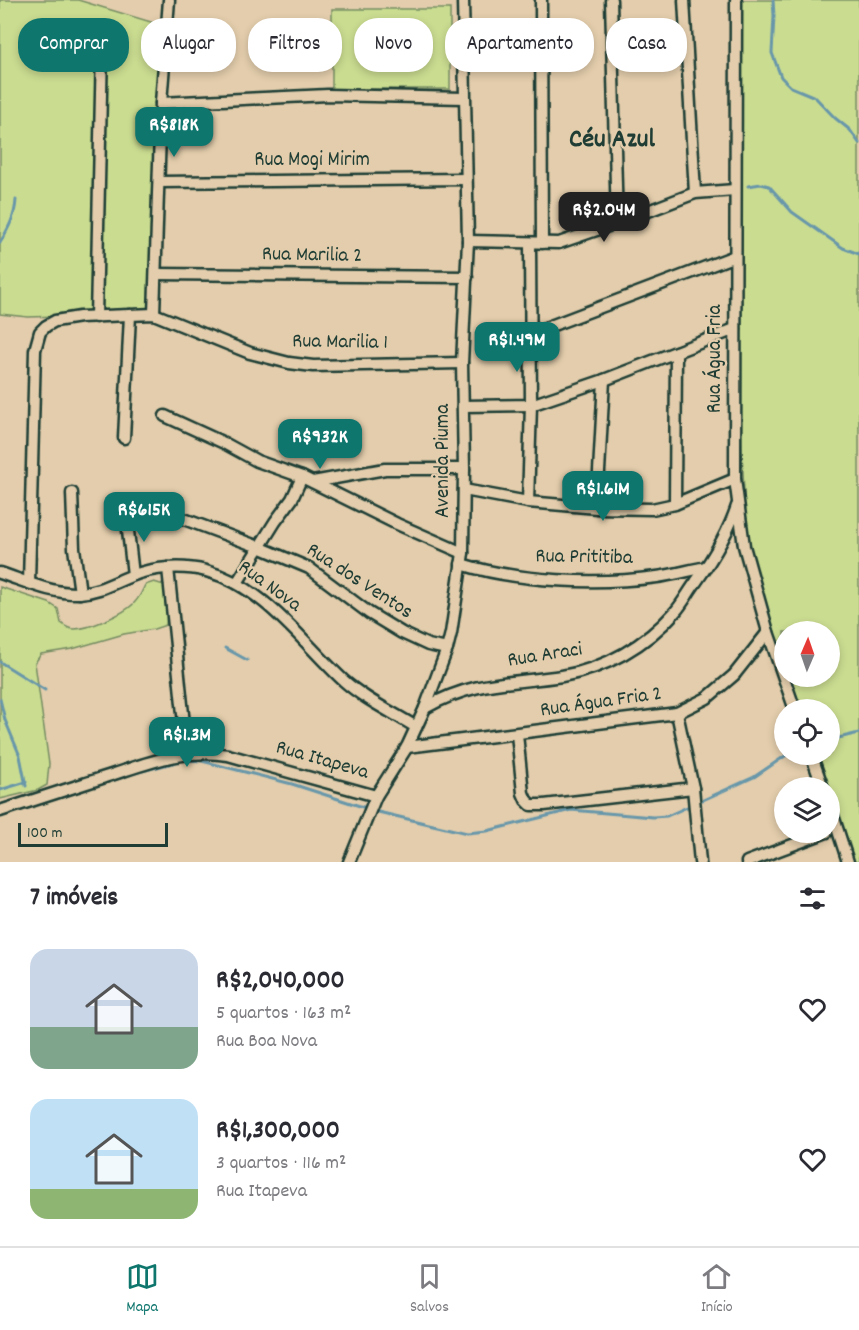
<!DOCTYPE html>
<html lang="pt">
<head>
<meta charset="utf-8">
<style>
  body { margin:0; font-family:Dekko,sans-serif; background:#f2f2f3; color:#2b2b33; height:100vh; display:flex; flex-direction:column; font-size:22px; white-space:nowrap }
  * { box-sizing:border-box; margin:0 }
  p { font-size:20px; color:#7c7c81 }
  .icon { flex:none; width:33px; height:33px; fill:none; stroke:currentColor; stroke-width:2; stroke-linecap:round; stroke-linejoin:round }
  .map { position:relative; height:862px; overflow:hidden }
  .panel { display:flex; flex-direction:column; background:#fff; flex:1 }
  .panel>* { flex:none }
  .guide { position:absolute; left:18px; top:18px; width:824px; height:54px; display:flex; gap:12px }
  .needle { width:39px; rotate:2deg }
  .tools { position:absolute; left:774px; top:621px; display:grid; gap:12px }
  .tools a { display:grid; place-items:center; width:66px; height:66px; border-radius:50%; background:#fff; box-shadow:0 3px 9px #0003; font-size:30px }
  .scale { position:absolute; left:18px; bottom:15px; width:150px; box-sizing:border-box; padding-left:6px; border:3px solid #1f3d34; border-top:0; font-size:16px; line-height:21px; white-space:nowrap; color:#1f3d34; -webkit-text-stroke:4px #e3cdac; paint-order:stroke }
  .price { position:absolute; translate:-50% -51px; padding:0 14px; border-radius:12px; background:#0f766e; color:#fff; font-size:20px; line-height:39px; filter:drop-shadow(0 2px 3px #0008) }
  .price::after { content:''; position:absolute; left:50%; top:36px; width:18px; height:14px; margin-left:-9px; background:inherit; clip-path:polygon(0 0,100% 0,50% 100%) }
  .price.active { background:#222; color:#fff }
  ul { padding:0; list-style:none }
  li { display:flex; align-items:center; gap:18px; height:150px; padding:0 30px }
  li span { display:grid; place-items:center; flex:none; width:168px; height:120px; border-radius:18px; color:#555 }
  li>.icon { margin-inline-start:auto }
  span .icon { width:72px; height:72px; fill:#fffc; stroke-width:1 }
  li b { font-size:26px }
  h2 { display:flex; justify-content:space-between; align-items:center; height:72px; padding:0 30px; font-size:26px }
  .tag { padding:0 21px; border-radius:24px; background:#fff; box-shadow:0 3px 9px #0003; font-size:21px; line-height:54px }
  .tag.active { background:#0f766e; color:#fff }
  .dock { display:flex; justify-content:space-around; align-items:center; height:84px; border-top:2px solid #e1e1e2; background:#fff; font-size:16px; color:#7c7c81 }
  .dock a { display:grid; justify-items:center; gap:3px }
  .dock .active { color:#0f766e }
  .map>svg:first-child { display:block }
  .green { fill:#cadc90; stroke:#748c62; stroke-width:1.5 }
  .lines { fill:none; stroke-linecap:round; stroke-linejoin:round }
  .stream { stroke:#6897aa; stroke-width:3 }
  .street-casing { stroke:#1f3d34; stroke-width:15 }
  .street { stroke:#e3cdac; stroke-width:10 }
  .labels { text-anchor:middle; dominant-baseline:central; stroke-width:4.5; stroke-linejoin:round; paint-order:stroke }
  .street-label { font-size:21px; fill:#1f3d34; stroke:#e3cdac }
  .district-label { font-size:27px; font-weight:bold; fill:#1f3d34; stroke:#e3cdac }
</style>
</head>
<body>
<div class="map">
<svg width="859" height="862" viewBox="0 0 859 862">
  <rect width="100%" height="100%" fill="#e3cdac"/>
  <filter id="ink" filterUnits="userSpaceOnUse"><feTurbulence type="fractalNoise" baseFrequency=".0167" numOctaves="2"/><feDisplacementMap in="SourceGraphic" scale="12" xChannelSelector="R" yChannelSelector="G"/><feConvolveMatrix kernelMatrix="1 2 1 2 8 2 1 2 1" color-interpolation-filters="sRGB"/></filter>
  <g filter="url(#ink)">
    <g class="green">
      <polygon points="0,0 78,0 171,28 160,178 156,313 28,317 0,314"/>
      <polygon points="737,0 859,0 859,862 851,862 830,808 830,788 822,787 811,755 830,754 830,710 795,709 785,677 830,676 830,632 784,632 784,674 746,534 742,451 737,278"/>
      <rect x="332" y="9" width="118" height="80"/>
      <path d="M154 582 164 585 167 605 166 625 154 629 124 634 72 649 41 654 35 663 49 764 47 785 38 790 0 799V587L49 603 58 609 61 623C64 625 66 627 69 628 83 633 126 613 135 602 140 597 142 591 145 585Z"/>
    </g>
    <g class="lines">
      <g class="stream">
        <polyline points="773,0 774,16 772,53 781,77 791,87 815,97 835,118 850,130 859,143"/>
        <polyline points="748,186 761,184 769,186 792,212 843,248 859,254"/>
        <path d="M0 243C8 229 15 217 16 200"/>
        <polyline points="225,648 247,660"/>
        <polyline points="0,662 45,690"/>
        <polyline points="0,699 5,720 20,756 26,786"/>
        <polyline points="830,740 859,733"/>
        <polyline points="186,760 202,761 292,784 363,807"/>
        <polyline points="131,774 180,761"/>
        <polyline points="0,790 26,782"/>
        <polyline points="703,800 754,777 788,754"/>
        <polyline points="378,812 467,833 487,831 571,810 653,817 667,816 687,807"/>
      </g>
      <defs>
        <g id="street">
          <polyline points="541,0 542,243"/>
          <polyline points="611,0 617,223"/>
          <polyline points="684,0 695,193"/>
          <polyline points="736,0 735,479 744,546 768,632 795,710"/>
          <polyline points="161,103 328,95 464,98"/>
          <polyline points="159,182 466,179"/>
          <polyline points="468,241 559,243 617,223 695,193 735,190"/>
          <polyline points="156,274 467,277"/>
          <polyline points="154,314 161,103 169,0"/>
          <polyline points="96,317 102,49"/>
          <polyline points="532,333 735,256"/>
          <polyline points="463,406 531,405 604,380 735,329"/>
          <polyline points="165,416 224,443 257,461 302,477 397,524 463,553"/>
          <polyline points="124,438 130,315"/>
          <polyline points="313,482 385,469 464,469"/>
          <polyline points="464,490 528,502 597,508 652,509 675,504 735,479"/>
          <polyline points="72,493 74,548 80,593"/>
          <polyline points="528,502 531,405 530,244"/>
          <polyline points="675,504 676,352"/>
          <polyline points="597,508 604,380"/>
          <polyline points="126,513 133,575"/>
          <polyline points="184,519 259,547 309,568 369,613 402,633 428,645 447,649"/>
          <path d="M461 564C519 582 597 585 657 577 673 575 690 570 706 567"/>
          <polyline points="168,568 187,753"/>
          <path d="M0 573C25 581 52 594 79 593 98 592 113 583 131 576 154 567 182 565 206 571 264 586 302 642 343 680 364 699 392 712 416 727"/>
          <polyline points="29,583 35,350 40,332 46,326 55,321 80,317 154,314 250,353 289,363 313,366 462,363"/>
          <polyline points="237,583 275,522 292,499 302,477"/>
          <path d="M425 708C474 680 509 684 562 676 605 669 646 645 675 612 683 603 689 591 696 582 713 558 728 534 737 506"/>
          <polyline points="677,713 693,788 700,862"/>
          <polyline points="517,734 523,793 526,800 531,805 544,805 693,788"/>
          <polyline points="407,747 677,713 707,698 734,675 768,632"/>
          <polyline points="811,754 823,788"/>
          <polyline points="830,806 848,862"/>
          <path d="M0 811C34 800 68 789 102 778 146 764 180 748 228 755L376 796"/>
          <polyline points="349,862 376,796 407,747 425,708 447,649 451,633 463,553 464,469 462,363 468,241 463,0"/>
          <polyline points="747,862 827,832"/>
        </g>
      </defs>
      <use href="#street" class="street-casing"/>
      <use href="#street" class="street"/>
    </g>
  </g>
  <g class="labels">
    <g class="street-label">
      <text x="312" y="161">Rua Mogi Mirim</text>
      <text transform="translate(312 256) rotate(1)">Rua Marilia 2</text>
      <text transform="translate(340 343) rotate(1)">Rua Marilia 1</text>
      <text transform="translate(716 359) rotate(-90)">Rua Água Fria</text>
      <text transform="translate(444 461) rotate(-90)">Avenida Piuma</text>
      <text transform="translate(584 558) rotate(1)">Rua Prititiba</text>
      <text transform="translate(359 582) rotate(33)">Rua dos Ventos</text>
      <text transform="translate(269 587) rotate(36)">Rua Nova</text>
      <text transform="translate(545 656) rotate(-9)">Rua Araci</text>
      <text transform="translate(601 703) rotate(-8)">Rua Água Fria 2</text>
      <text transform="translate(322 761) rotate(16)">Rua Itapeva</text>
    </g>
    <g class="district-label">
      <text x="612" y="140">Céu Azul</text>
    </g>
  </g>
</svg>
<div class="tools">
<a><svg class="needle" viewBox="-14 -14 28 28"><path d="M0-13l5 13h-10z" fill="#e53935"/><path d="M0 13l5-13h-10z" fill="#7c7c81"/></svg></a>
<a><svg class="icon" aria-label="locate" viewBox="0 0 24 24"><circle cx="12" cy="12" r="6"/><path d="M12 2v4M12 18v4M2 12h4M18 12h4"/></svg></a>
<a><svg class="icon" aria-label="layers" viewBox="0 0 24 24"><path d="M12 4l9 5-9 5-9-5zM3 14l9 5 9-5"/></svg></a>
</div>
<div class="scale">100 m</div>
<b class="price" style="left:174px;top:158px">R$818K</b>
<b class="price active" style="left:604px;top:243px">R$2.04M</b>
<b class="price" style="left:517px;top:373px">R$1.49M</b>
<b class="price" style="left:320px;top:470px">R$932K</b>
<b class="price" style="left:603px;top:522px">R$1.61M</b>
<b class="price" style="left:144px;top:543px">R$615K</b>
<b class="price" style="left:187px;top:768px">R$1.3M</b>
<div class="guide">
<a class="tag active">Comprar</a>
<a class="tag">Alugar</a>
<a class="tag">Filtros</a>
<a class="tag">Novo</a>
<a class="tag">Apartamento</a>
<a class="tag">Casa</a>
</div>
</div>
<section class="panel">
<h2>7 imóveis<svg class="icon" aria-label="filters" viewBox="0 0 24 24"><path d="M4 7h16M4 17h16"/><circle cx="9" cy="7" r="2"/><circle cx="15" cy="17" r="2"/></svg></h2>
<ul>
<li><span style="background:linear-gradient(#c9d6e8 65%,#7fa58c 0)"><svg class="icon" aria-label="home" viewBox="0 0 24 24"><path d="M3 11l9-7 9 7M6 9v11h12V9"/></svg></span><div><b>R$2,040,000</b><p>5 quartos · 163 m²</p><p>Rua Boa Nova</p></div><svg class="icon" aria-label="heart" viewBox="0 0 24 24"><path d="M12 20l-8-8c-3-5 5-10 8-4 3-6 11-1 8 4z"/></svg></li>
<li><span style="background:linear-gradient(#bfe0f5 75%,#8fb573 0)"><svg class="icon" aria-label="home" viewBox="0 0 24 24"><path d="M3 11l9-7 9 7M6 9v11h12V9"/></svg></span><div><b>R$1,300,000</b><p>3 quartos · 116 m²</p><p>Rua Itapeva</p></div><svg class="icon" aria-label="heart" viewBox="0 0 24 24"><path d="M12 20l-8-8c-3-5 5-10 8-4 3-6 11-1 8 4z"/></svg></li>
</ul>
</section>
<nav class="dock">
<a class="active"><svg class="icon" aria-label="map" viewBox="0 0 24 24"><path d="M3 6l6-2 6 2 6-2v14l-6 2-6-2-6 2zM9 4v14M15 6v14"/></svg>Mapa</a>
<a><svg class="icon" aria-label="saved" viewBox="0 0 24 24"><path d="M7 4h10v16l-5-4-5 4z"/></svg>Salvos</a>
<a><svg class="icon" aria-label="home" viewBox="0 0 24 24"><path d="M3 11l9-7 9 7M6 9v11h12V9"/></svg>Início</a>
</nav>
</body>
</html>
